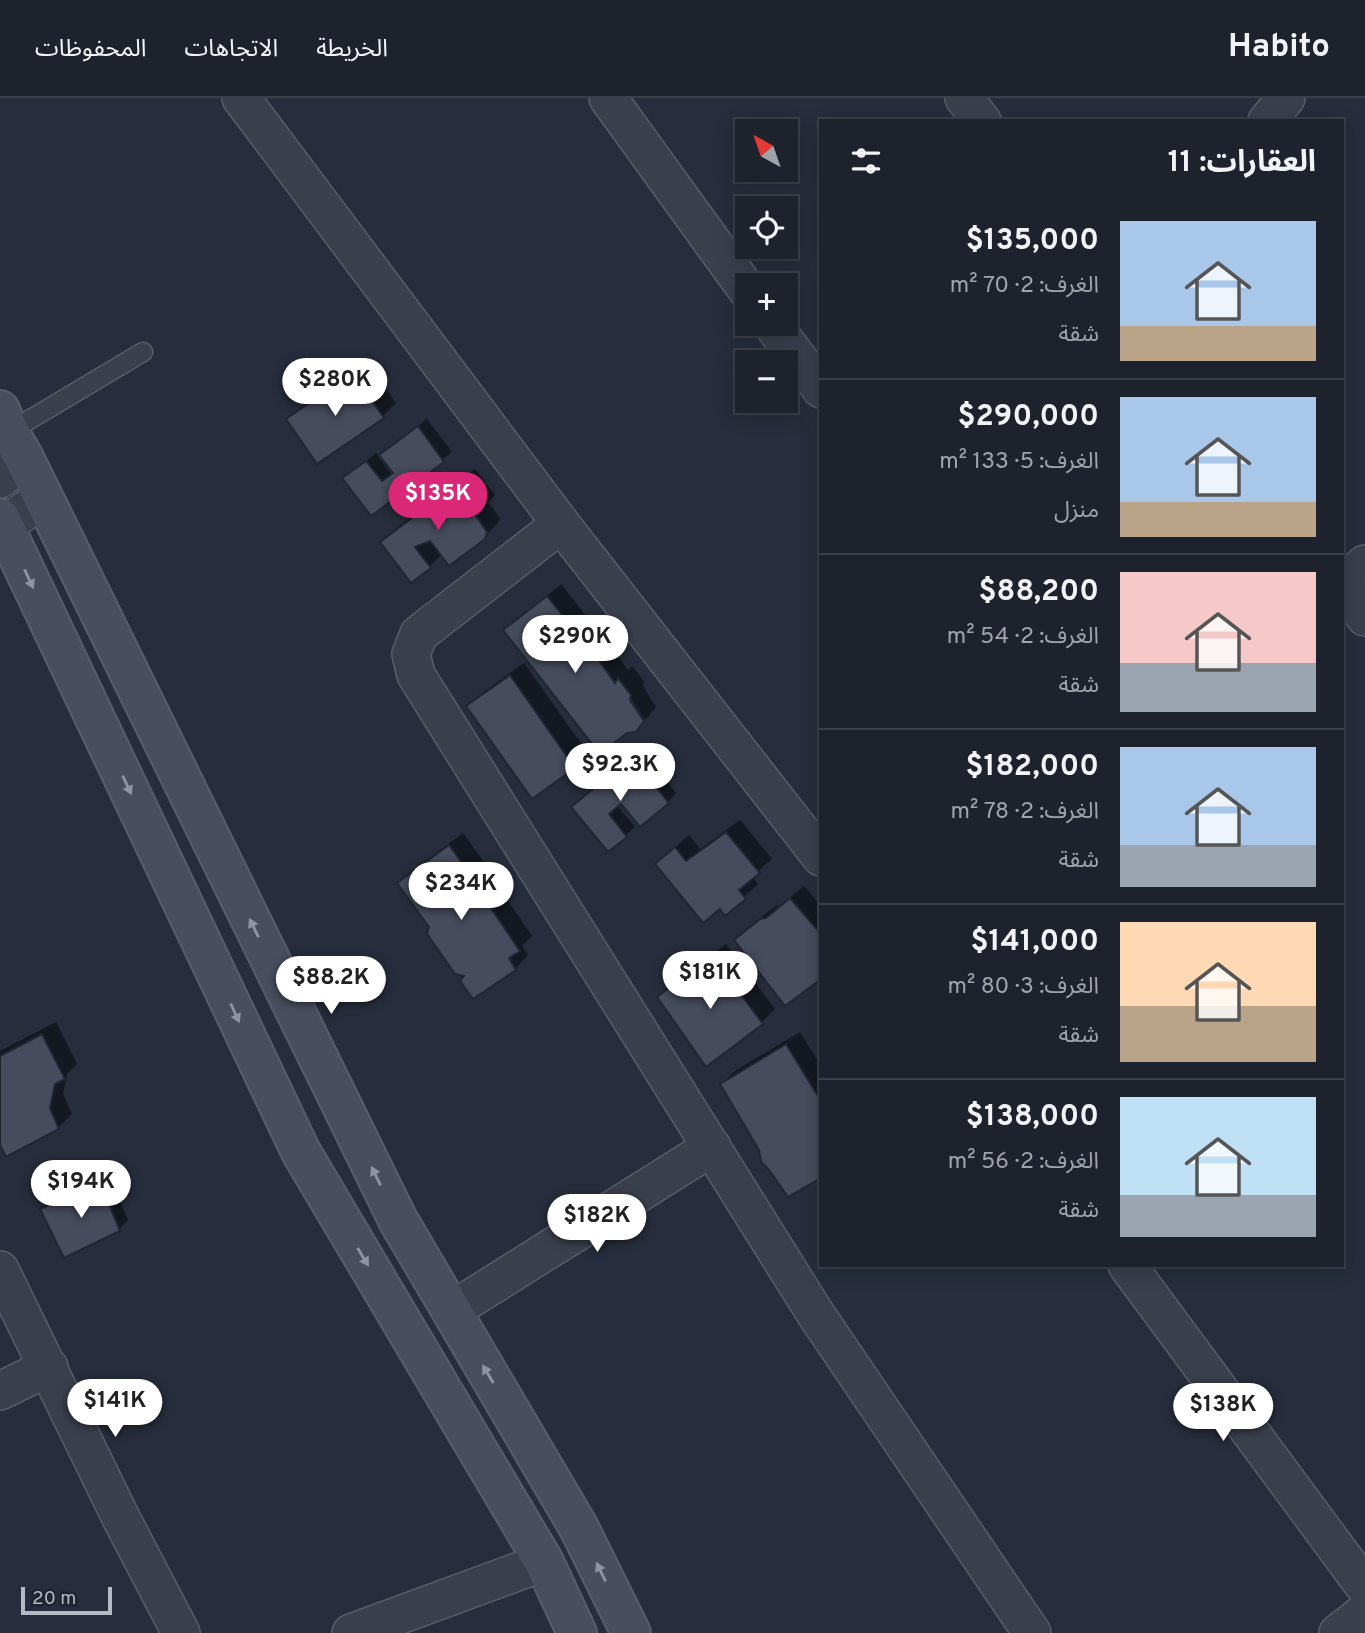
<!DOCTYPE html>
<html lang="ar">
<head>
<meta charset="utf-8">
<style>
  body { margin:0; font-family:Overpass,"Noto Sans Arabic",sans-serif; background:#2a2f39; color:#f1f3f6; direction:rtl; height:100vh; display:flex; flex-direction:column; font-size:26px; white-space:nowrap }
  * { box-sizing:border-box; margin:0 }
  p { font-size:23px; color:#a0a4aa }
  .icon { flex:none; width:38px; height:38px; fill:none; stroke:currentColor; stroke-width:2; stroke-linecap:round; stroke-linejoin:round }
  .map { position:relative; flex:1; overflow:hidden; direction:ltr }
  .panel { position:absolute; left:819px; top:21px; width:525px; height:1148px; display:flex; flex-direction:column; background:#1d222d; border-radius:0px; box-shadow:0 4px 18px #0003,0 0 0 2px #3b3f49; direction:rtl }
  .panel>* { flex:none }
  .needle { width:46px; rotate:320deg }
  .buttons { position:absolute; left:735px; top:21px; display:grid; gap:14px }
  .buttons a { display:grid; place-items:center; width:63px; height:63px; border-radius:0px; background:#1d222d; box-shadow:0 4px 18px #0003,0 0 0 2px #3b3f49; font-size:35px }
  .scale { position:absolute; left:21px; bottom:18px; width:91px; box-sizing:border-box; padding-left:7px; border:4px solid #b6bac7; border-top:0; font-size:19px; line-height:24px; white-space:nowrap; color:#b6bac7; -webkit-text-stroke:5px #1f2431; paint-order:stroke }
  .price { position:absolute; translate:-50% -60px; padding:0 16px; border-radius:24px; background:#fff; color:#222; font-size:23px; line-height:46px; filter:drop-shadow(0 2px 4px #0008) }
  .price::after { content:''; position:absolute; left:50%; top:42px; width:21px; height:16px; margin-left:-10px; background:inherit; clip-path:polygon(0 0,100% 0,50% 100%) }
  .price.selected { background:#db2777; color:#fff }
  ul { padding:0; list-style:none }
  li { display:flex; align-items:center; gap:21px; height:175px; padding:0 28px }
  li+li { border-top:2px solid #3b3f49 }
  li span { display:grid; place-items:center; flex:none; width:196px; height:140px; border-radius:0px; color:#555 }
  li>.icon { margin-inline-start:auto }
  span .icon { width:84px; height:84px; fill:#fffc; stroke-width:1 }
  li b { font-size:30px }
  h2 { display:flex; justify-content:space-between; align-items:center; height:84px; padding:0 28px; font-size:30px }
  header { display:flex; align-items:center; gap:42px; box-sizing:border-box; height:98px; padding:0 35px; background:#1d222d; border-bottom:2px solid #3b3f49 }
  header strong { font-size:33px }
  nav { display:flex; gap:38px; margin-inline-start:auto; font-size:24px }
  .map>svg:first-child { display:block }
  .shadow { fill:#0007 }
  .building { fill:#464c5d; stroke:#212633; stroke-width:2 }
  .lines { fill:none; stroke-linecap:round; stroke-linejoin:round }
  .service-casing { stroke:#585d6a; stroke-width:21 }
  .minor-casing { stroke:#585d6a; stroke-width:40 }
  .secondary-casing { stroke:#585d6a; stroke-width:42 }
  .service { stroke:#3a3f4c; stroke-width:18 }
  .minor { stroke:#3a3f4c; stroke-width:37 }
  .secondary { stroke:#494e5e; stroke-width:38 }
  .oneway { fill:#9094a2 }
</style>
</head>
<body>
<header>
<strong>Habito</strong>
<nav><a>الخريطة</a><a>الاتجاهات</a><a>المحفوظات</a></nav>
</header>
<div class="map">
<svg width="1365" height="1535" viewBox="0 0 1365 1535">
  <rect width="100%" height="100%" fill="#272d3c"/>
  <g class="shadow">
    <polygon points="367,263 396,305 383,318 288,321 302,308"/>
    <polygon points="427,321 452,354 372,416 345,380 376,355 391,376 394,374 382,357"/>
    <polygon points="475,371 495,397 488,404 500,420 498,425 484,439 442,456 430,468 382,444 395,431"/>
    <polygon points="561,486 599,534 616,545 612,549 628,572 632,568 644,583 643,588 656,609 645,622 627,594 624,596 641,622 645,622 635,632 506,533"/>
    <polygon points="524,565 588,655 574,668 533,698 469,609 482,595"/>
    <polygon points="642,652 676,695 668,704 622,703 617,707 635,729 608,752 582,701"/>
    <polygon points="740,722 772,761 752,779 758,786 725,815 720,809 657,766 689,737 700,751"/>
    <polygon points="463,735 492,775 500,780 499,790 532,838 522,848 528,857 515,871 466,877 400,785 413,772"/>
    <polygon points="804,788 821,808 821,879 736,842 749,828 776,808 781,807"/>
    <polygon points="726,846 775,911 762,924 659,899 673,886"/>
    <polygon points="56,924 77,966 67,976 63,996 72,1016 58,1030 0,1044 0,953"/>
    <polygon points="800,934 821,968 821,1078 761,1051 722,986 735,973"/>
    <polygon points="109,1077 128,1122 119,1131 43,1111 51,1102"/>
  </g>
  <g class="building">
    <polygon points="353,275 384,320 317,366 286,321"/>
    <polygon points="418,328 444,364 371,418 342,380 366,363 382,383 393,375 379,357"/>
    <polygon points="461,383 483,412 476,418 487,434 485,441 449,468 430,443 415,449 431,470 411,485 380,444"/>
    <polygon points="547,498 586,547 604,559 600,564 615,585 618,580 631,597 630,602 644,623 636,634 627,635 600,656 503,532"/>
    <polygon points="510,577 575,670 532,701 466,608"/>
    <polygon points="632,659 669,705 640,729 621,706 609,716 627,739 608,754 571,709"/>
    <polygon points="726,734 760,775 739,792 746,801 725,818 720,811 703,825 655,766 675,749 686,763"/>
    <polygon points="449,747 479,788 487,793 487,804 520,853 509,860 516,872 473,901 460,883 464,878 455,876 427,836 429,829 397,785"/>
    <polygon points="790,800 821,836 821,881 785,908 734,842 760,821 766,820"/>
    <polygon points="712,858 763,926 706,969 657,899"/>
    <polygon points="42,936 65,981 55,986 50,1010 59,1031 6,1059 0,1047 0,958"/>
    <polygon points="786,946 821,1003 821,1080 788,1099 769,1072 761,1064 759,1052 720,986"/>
    <polygon points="100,1084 120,1133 64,1160 40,1111"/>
  </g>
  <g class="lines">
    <defs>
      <polyline id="service" points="9,334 143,254"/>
      <g id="minor">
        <polyline points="241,0 561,426 821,759"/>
        <polyline points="608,0 747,192"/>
        <polyline points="964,0 982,23"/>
        <polyline points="1267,23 1286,0"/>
        <polyline points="772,226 821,291"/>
        <polyline points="0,381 24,360"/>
        <polyline points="561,426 419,536 411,556 416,577 815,1215 1032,1535"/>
        <polyline points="0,433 42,399"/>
        <polyline points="1342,486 1365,466"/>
        <polyline points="1342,490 1365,519"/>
        <polyline points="1127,1167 1365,1489"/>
        <polyline points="0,1172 121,1420 181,1535"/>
        <polyline points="451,1213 712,1049"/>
        <polyline points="0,1293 49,1269"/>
        <polyline points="351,1535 544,1464"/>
        <polyline points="1338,1535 1365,1514"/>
      </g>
      <g id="secondary">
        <polyline points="0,312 9,334 24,360 398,1122 579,1430 631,1535"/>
        <polyline points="0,420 301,1054 544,1464 577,1535"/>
      </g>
    </defs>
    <use href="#service" class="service-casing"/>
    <use href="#minor" class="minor-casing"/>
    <use href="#secondary" class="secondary-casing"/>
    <use href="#service" class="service"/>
    <use href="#minor" class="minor"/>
    <use href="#secondary" class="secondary"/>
  </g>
  <defs><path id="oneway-solid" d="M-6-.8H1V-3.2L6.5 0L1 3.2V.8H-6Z" transform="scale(1.75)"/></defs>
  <g class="oneway">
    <use href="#oneway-solid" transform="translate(29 481) rotate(65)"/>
    <use href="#oneway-solid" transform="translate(127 687) rotate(65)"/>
    <use href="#oneway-solid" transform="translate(254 830) rotate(-116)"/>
    <use href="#oneway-solid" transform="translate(235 915) rotate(65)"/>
    <use href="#oneway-solid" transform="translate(376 1078) rotate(-116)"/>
    <use href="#oneway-solid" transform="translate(363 1159) rotate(59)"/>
    <use href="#oneway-solid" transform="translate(488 1276) rotate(-121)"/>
    <use href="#oneway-solid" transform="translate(601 1474) rotate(-116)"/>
  </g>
</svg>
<div class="buttons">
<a><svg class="needle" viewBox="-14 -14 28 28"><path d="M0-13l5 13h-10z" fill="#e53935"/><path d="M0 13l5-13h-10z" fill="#a0a4aa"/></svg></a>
<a><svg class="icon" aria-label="locate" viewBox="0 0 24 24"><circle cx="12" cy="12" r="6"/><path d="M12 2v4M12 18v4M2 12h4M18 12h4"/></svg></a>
<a>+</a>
<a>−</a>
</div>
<div class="scale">20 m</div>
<b class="price" style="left:335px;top:320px">$280K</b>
<b class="price selected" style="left:438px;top:434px">$135K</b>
<b class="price" style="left:575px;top:577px">$290K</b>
<b class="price" style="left:620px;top:705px">$92.3K</b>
<b class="price" style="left:461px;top:824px">$234K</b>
<b class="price" style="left:710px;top:913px">$181K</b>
<b class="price" style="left:331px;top:918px">$88.2K</b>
<b class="price" style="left:81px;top:1122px">$194K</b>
<b class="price" style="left:597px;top:1156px">$182K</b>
<b class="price" style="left:115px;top:1341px">$141K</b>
<b class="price" style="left:1223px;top:1345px">$138K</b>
<section class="panel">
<h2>العقارات: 11<svg class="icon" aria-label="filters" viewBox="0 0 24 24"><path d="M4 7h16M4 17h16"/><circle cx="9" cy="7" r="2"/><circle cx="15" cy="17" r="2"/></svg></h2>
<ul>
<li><span style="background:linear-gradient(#a9c7e8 75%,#b9a48a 0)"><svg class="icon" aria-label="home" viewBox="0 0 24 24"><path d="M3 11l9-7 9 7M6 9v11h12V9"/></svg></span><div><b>$135,000</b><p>الغرف: 2 · 70 m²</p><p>شقة</p></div></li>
<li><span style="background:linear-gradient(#a9c7e8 75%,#b9a48a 0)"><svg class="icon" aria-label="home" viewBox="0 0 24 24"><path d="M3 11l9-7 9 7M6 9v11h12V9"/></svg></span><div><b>$290,000</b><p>الغرف: 5 · 133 m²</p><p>منزل</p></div></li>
<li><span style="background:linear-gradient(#f6c9c9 65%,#9aa5b1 0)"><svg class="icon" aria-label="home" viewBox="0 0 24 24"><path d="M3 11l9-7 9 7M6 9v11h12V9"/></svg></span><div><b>$88,200</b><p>الغرف: 2 · 54 m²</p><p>شقة</p></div></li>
<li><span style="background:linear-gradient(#a9c7e8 70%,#9aa5b1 0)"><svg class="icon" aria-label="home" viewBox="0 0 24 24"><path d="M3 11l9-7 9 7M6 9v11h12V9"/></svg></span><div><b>$182,000</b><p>الغرف: 2 · 78 m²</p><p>شقة</p></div></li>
<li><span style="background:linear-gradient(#ffd9b3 60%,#b9a48a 0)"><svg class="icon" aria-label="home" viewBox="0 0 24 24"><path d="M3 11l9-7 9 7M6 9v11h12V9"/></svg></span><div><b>$141,000</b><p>الغرف: 3 · 80 m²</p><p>شقة</p></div></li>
<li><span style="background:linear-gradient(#bfe0f5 70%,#9aa5b1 0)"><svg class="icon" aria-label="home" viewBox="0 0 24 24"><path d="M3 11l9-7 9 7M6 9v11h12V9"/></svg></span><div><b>$138,000</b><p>الغرف: 2 · 56 m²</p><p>شقة</p></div></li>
</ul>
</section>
</div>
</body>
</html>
